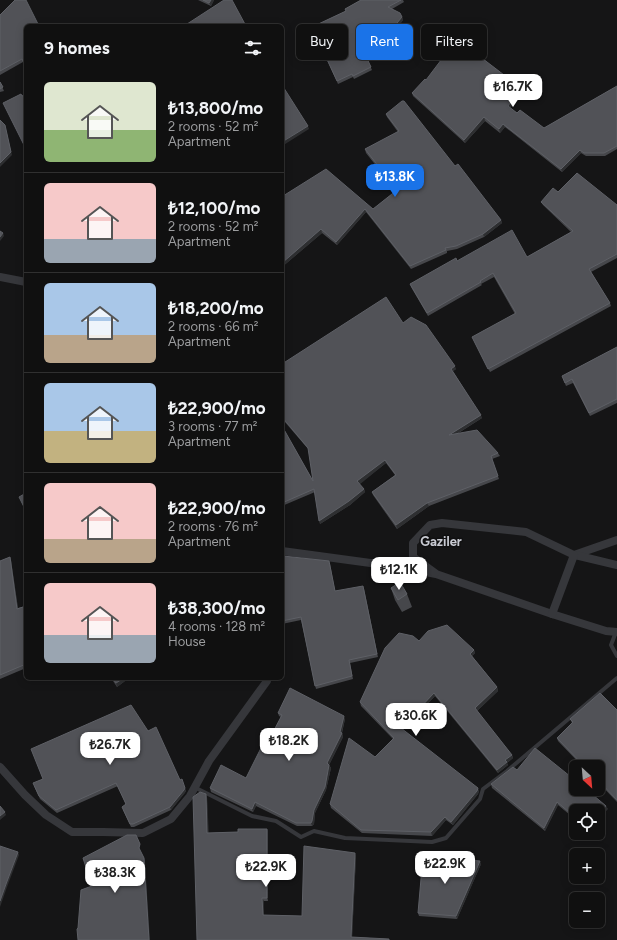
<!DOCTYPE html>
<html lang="en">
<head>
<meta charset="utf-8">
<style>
  body { margin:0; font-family:Figtree,sans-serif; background:#1e1e1e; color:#f1f3f6; height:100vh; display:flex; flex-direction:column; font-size:15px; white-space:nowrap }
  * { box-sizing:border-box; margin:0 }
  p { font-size:13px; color:#9c9d9f }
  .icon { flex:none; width:22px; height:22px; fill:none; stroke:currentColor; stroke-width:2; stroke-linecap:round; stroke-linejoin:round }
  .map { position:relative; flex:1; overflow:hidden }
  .details { position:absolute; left:24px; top:24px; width:260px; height:656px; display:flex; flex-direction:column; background:#101010; border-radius:6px; box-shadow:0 2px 10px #0003,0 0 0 1px #303030 }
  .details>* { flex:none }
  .banner { position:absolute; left:296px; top:24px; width:261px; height:36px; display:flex; gap:8px }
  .needle { width:26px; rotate:154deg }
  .buttons { position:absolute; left:569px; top:760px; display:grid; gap:8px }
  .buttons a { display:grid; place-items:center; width:36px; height:36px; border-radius:6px; background:#101010; box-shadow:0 2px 10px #0003,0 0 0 1px #303030; font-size:20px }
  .price { position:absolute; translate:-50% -34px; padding:0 9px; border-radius:8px; background:#fff; color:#222; font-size:13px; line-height:26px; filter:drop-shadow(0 1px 2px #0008) }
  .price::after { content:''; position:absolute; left:50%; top:24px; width:12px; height:9px; margin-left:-6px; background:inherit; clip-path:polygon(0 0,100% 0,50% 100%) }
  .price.current { background:#1a73e8; color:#fff }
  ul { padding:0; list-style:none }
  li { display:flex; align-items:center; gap:12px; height:100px; padding:0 20px }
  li+li { border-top:1px solid #303030 }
  li span { display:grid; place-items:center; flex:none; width:112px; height:80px; border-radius:6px; color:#555 }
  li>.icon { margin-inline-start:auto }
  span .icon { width:48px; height:48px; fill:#fffc; stroke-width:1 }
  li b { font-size:17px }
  h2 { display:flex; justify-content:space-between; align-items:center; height:48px; padding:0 20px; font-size:17px }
  .tag { padding:0 14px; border-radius:6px; background:#101010; box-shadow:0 2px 10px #0003,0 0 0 1px #303030; font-size:14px; line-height:36px }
  .tag.current { background:#1a73e8; color:#fff }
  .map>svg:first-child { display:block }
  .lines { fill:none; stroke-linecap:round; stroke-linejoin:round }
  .service { stroke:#36373b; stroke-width:4 }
  .minor { stroke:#36373b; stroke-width:8 }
  .wall { fill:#46474b }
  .shaded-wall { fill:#2e2f31 }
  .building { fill:#515257; stroke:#5e6066 }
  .labels { text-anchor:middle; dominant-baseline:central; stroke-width:3; stroke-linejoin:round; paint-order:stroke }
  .quarter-label { font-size:13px; font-weight:bold; fill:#c8cad2; stroke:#101011 }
</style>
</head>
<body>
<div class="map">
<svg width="617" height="940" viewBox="0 0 617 940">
  <rect width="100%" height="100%" fill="#151516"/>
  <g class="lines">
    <g class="service">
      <polyline points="616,632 611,645 617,656"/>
      <polyline points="194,787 252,816 276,821 301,837 314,831 345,838 432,842 446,838 480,799 483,789 507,771 617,678"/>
    </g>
    <g class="minor">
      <polyline points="0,277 26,282"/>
      <polyline points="282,551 400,567 436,574 552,614 606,631 617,632"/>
      <polyline points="574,555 617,540"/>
      <polyline points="575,555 617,565"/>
      <polyline points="435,573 413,557 413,543 430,525 442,523 526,532 574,555 552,614"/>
      <polyline points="0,767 25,795 46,815 72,832 103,832 143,833 171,819 190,796 209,761 267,681 267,678"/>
    </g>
  </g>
  <g class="wall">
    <polygon points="198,0 214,0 211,6"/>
    <polygon points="361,0 403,0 404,2 392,9 402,17 403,20 394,32 362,49 372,70 354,79 353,77 338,84 312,27 346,11 345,9"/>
    <polygon points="0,15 26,26 26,68 23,62 0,75"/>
    <polygon points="426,80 522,91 510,108 517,113 544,128 617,86 617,149 605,156 586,156 581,153 562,172 505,127 500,133 485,121 465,143 413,96 412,93"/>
    <polygon points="0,82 4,91 0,92"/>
    <polygon points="386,114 455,166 501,220 502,223 484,237 457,249 447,251 447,253 411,269 366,212 337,245 322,233 282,267 282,196 283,196 373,209 396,191 366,153 365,149 398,132 387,117"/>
    <polygon points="558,192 617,205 617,258 591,272 610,303 611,306 490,372 472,337 515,314 494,277 481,284 482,285 428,316 411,287 410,284 457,261 527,257 571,232 543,205 541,202"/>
    <polygon points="403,323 456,369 453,371 482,418 457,434 498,453 500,456 492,459 499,479 429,506 397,529 373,495 372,492 395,475 386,463 359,484 364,489 365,492 350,505 320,524 315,492 282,506 282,426 313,481 309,450 284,421 282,417 283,417 282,415 282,364"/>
    <polygon points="617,347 617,403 590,416 573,383 566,386 562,376"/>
    <polygon points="10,557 11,560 18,608 26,606 26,668 0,679 0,561"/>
    <polygon points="330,564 335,591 364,589 378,657 350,663 353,679 316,689 301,620 282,624 282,594"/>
    <polygon points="391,588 407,594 412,607 402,612 395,600"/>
    <polygon points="419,641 474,650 475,653 472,656 497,687 498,691 477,711 512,755 513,758 507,763 508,765 498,773 435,696 403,730 479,791 478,794 453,825 446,820 432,836 362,833 331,808 330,804 375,757 393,739 361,706 360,702"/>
    <polygon points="111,678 129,678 117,687"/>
    <polygon points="617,710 617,802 598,782 598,767 583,767 558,741 557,738 572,723 570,719"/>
    <polygon points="278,713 345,719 342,733 343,737 329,765 331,768 326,790 315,813 314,824 312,826 297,826 256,806 253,812 211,792 210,788 246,778 271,736 281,717 279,716"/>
    <polygon points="517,770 608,809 576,811 576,820 558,805 545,831 492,788 491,784"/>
    <polygon points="180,780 186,791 171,810 134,827 131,827 123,810 126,805 118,786 57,813 40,799 34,786"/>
    <polygon points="207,797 208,833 238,832 267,829 268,832 268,901 264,901 264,915 302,916 356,856 352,937 389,939 389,940 197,940"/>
    <polygon points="481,864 457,919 419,916 418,913"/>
  </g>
  <g class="shaded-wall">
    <polygon points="211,0 214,0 211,6 209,3"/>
    <polygon points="402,17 403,20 394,32 392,29"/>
    <polygon points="521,88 522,91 509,109 508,106"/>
    <polygon points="484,117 485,121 465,143 464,140"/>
    <polygon points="503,124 505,127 500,133 499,129"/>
    <polygon points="5,125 12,155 0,167 0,163"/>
    <polygon points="308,126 309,129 282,146 282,142"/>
    <polygon points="580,150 581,153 562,172 561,169"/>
    <polygon points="365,209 366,212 337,245 336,242"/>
    <polygon points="501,220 502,223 484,237 483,234"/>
    <polygon points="321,229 322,233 282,267 282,263"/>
    <polygon points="3,233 4,236 0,241 0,237"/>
    <polygon points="455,366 456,369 452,372 451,369"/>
    <polygon points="481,415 482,418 450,438 449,435"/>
    <polygon points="385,460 386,463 359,485 357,481"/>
    <polygon points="364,489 365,492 350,505 320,524 319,521"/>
    <polygon points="427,503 429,506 397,529 396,525"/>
    <polygon points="10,557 11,560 18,612 17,609"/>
    <polygon points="329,561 330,564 336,595 335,591"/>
    <polygon points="363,586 364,589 378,657 377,654"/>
    <polygon points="474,650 475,653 471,657 470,654"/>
    <polygon points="124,678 129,678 117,687 116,683"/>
    <polygon points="497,687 498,691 476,712 475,708"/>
    <polygon points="434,693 435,696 402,731 401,728"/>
    <polygon points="344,716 345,719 341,735 340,732"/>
    <polygon points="342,733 343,737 328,767 327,763"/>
    <polygon points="512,755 513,758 507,763 508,765 498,773 497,770 505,760"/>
    <polygon points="329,765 331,768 326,790 315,813 314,824 312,826 311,823 314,810"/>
    <polygon points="185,788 186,791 185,793 171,810 170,807"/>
    <polygon points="478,788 479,791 478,794 453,825 451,822"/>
    <polygon points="206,794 207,797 209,836 207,833"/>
    <polygon points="255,802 256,806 253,812 252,809"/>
    <polygon points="557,802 558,805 545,831 544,828"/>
    <polygon points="606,806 608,809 598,821 598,816"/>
    <polygon points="5,812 6,815 0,820 0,816"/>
    <polygon points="445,817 446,820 432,836 431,832"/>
    <polygon points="267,829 268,832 268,901 267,898"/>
    <polygon points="18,852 19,855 7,887 0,907 0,901 6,884"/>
    <polygon points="355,853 356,856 352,940 351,937"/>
    <polygon points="144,858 145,861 150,940 149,940"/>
    <polygon points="480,861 481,864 457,919 456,916"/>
    <polygon points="262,898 264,901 264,918 263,915"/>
  </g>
  <g class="building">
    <polygon points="15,0 26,0 39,26 26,26 26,67 22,59 0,71 0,15"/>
    <polygon points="203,0 211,0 209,3"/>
    <polygon points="224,0 232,0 246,26 184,26"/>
    <polygon points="361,0 401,0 388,7 400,13 402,17 392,29 361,46 371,67 353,76 352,74 337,81 312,27 346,11 345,9"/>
    <polygon points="457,39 521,88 508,106 517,113 520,110 544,128 617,86 617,146 604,153 584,153 580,150 561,169 503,124 499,129 484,117 464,140 412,93 425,79 426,80"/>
    <polygon points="0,82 3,87 0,89"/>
    <polygon points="282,85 308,126 282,142"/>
    <polygon points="21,94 22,96 26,94 26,149 3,103"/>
    <polygon points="402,101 404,101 455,166 458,164 501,220 483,234 456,246 445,248 446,250 410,266 365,209 336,242 321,229 282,263 282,196 283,196 326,169 373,209 397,190 365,149 399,131 386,114"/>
    <polygon points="0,120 5,125 11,152 0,163"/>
    <polygon points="577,173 617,205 617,254 589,269 610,303 488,369 472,337 516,313 493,273 480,281 481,282 427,313 410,284 456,258 457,261 512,230 527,257 573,231 541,202 553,188 558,192"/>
    <polygon points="0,231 3,233 0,237"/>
    <polygon points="386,297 403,323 411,317 426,325 455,366 451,369 481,415 449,435 477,430 498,453 491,456 498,476 427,503 396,525 372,492 396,475 385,460 357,481 364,489 349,501 319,521 314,489 282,503 282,426 313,481 308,448 282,417 284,416 282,413 282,364"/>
    <polygon points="617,347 617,399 589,413 572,379 565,383 562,376"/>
    <polygon points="26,493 26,511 19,497"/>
    <polygon points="283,556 329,561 335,591 363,586 377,654 349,660 352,676 315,686 301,617 282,621 282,594"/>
    <polygon points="10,557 17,609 26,606 26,664 0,675 0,561"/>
    <polygon points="400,582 407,594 398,600 391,588"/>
    <polygon points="447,625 474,650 470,654 497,687 475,708 512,755 505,760 507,762 497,770 434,693 401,728 478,788 477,791 451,822 445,817 431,832 361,830 330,804 349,738 375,757 394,738 360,702 385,648 399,633 413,636 419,641 428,631"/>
    <polygon points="112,678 124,678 116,683"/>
    <polygon points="290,688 344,716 340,732 342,733 327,763 329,765 325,787 314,810 312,821 311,823 296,823 255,802 252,809 210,788 221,765 246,778 268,734 271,736 282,715 278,713"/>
    <polygon points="600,693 617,710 617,800 598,780 598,767 585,767 557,738 573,722 570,719"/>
    <polygon points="131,705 148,731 156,727 180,780 182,779 185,788 184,790 170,807 133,824 130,824 122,807 126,804 116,783 56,810 39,796 33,783 43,779 31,749"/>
    <polygon points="535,748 576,781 576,789 586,789 606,806 598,816 598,811 576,811 576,818 557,802 544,828 491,784 513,767 517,770"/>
    <polygon points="200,792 206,794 207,833 238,832 238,829 267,829 267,898 262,898 263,915 302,916 304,846 355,853 351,937 389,939 389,940 197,940 193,797"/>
    <polygon points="0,806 5,812 0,816"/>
    <polygon points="127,835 136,835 140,844 139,848 144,858 149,940 78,940 77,929 78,928 81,890 92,886 83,858"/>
    <polygon points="0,846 18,852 6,884 0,901"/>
    <polygon points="423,856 480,861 456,916 418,913"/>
  </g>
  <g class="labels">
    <g class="quarter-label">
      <text x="441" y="541">Gaziler</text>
    </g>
  </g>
</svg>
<div class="buttons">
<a><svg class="needle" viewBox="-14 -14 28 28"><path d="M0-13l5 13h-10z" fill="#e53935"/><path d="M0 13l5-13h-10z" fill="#9c9d9f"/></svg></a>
<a><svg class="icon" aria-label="locate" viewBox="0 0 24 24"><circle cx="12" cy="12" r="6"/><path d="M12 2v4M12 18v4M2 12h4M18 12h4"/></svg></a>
<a>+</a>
<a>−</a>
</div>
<b class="price" style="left:513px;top:108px">₺16.7K</b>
<b class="price current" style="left:395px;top:198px">₺13.8K</b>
<b class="price" style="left:399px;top:591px">₺12.1K</b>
<b class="price" style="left:416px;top:737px">₺30.6K</b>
<b class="price" style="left:289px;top:762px">₺18.2K</b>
<b class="price" style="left:110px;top:766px">₺26.7K</b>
<b class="price" style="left:445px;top:885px">₺22.9K</b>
<b class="price" style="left:266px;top:888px">₺22.9K</b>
<b class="price" style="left:115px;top:894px">₺38.3K</b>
<div class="banner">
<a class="tag">Buy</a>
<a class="tag current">Rent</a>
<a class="tag">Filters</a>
</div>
<section class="details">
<h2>9 homes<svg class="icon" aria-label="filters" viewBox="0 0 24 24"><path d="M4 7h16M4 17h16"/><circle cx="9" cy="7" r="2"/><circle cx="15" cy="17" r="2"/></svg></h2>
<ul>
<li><span style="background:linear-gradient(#dfe7d0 60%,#8fb573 0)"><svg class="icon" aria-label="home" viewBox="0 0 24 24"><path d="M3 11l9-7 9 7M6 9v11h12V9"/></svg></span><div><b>₺13,800/mo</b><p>2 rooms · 52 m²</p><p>Apartment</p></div></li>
<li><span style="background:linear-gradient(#f6c9c9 70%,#9aa5b1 0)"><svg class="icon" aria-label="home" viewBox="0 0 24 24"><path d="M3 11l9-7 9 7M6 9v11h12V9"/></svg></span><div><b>₺12,100/mo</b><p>2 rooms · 52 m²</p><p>Apartment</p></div></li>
<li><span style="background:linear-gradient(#a9c7e8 65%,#b9a48a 0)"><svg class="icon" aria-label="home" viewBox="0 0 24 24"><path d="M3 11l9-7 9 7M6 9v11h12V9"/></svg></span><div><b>₺18,200/mo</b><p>2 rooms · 66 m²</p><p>Apartment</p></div></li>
<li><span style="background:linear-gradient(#a9c7e8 60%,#c2b280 0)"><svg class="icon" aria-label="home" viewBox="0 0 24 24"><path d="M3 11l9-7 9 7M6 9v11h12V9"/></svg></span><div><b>₺22,900/mo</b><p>3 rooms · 77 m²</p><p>Apartment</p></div></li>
<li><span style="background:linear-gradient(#f6c9c9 70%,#b9a48a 0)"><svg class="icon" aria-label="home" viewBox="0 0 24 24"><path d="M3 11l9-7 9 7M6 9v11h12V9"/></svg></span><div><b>₺22,900/mo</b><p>2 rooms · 76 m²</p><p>Apartment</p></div></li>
<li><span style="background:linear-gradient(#f6c9c9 65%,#9aa5b1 0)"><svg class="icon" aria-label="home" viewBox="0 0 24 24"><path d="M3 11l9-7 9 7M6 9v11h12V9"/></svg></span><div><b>₺38,300/mo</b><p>4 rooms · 128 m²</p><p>House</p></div></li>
</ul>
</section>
</div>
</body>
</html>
